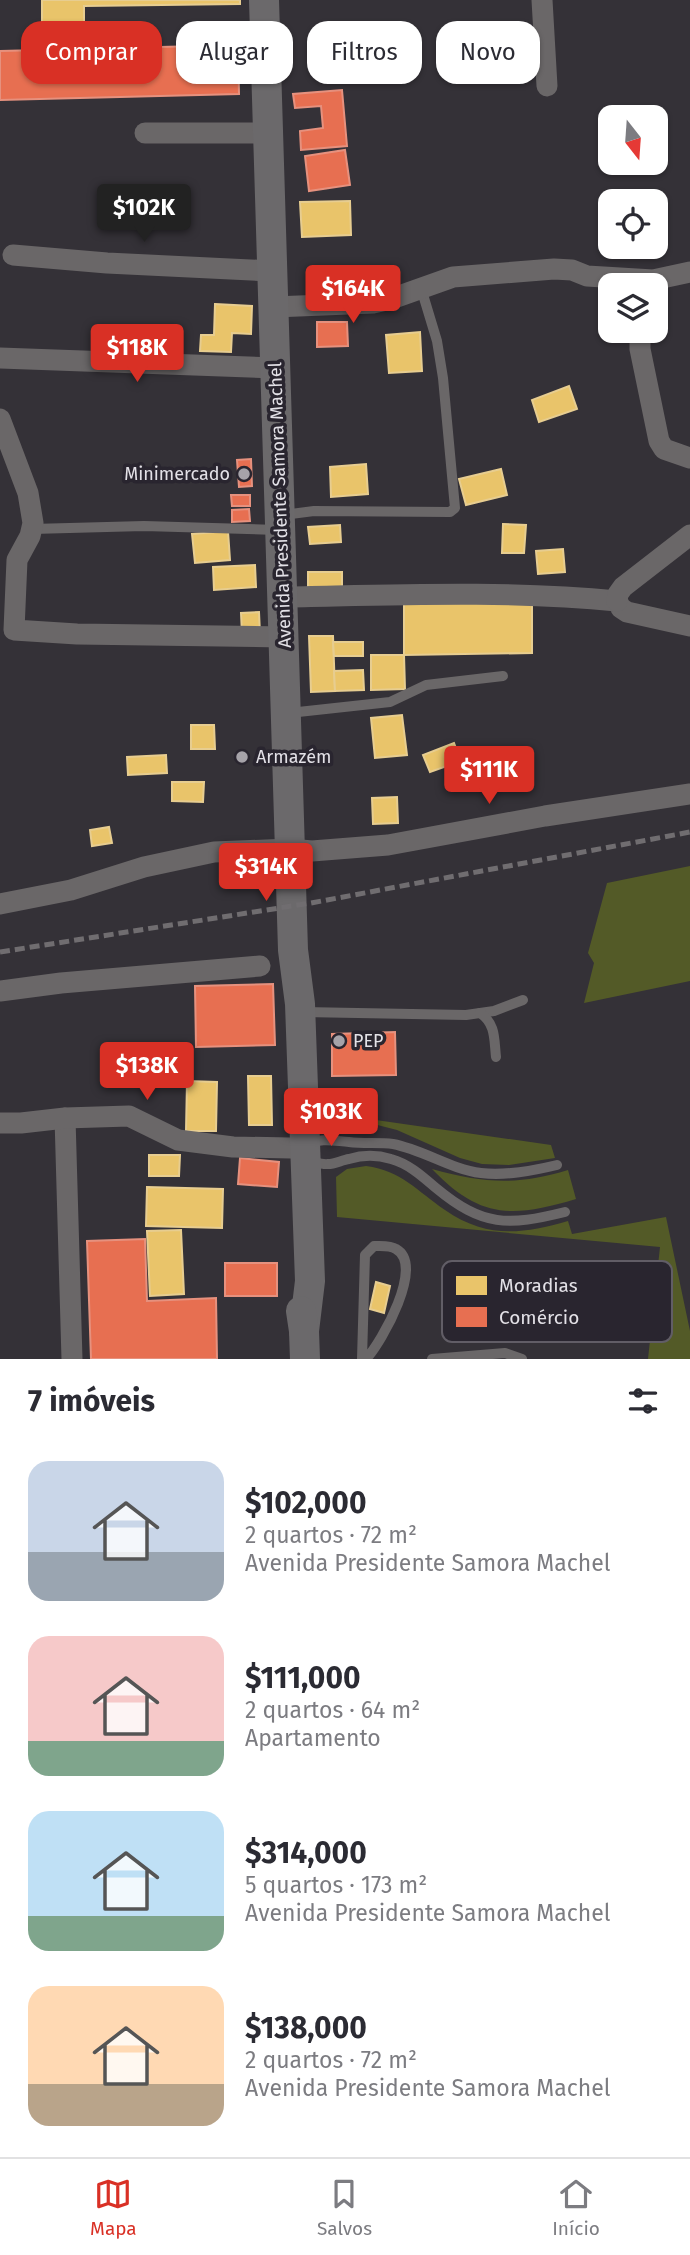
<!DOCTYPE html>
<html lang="pt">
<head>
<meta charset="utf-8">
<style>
  body { margin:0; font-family:"Fira Sans",sans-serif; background:#f7f7f7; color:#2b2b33; height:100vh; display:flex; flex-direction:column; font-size:26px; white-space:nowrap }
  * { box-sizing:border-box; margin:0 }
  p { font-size:23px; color:#7c7c81 }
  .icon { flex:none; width:38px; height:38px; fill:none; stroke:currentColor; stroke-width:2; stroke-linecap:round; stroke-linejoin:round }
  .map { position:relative; height:1359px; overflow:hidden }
  .sheet { display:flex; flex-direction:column; background:#fff; flex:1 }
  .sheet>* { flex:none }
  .top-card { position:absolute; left:21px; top:21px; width:649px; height:63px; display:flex; gap:14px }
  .needle { width:46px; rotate:163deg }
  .tools { position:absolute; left:598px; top:105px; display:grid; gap:14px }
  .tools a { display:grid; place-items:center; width:70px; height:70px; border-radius:14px; background:#fff; box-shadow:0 2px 5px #0004; font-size:35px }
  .price { position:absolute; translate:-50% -60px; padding:0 16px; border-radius:7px; background:#d93025; color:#fff; font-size:23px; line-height:46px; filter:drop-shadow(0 2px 4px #0008) }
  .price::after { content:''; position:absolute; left:50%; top:42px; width:21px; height:16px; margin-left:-10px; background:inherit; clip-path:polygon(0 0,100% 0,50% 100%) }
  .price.active { background:#222; color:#fff }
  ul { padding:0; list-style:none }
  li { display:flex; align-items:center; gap:21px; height:175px; padding:0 28px }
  li span { display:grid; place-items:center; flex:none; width:196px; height:140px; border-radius:21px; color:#555 }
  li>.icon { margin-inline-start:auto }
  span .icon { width:84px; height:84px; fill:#fffc; stroke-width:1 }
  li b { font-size:30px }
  h2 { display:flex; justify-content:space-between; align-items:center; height:84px; padding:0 28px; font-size:30px }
  .chip { padding:0 24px; border-radius:21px; background:#fff; box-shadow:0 2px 5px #0004; font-size:24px; line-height:63px }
  .chip.active { background:#d93025; color:#fff }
  .menu { display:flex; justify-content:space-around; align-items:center; height:98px; border-top:2px solid #e1e1e2; background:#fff; font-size:19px; color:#7c7c81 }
  .menu a { display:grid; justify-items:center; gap:4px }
  .menu .active { color:#d93025 }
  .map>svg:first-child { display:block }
  .green { fill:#535a27 }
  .homes { fill:#e9c46a; stroke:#e7cd90; stroke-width:2 }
  .shops { fill:#e76f51; stroke:#e6917e; stroke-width:2 }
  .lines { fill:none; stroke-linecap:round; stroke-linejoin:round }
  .lane { stroke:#6a6768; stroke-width:10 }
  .street { stroke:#6a6768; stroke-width:21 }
  .secondary { stroke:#6b696b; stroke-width:30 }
  .rail { stroke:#706d70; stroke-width:5; stroke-dasharray:10 5; stroke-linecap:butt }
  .poi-dot { fill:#a6a3a9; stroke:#29252f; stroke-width:2.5 }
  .labels { text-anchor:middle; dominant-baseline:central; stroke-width:7; stroke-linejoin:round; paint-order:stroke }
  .poi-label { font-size:18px; fill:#e3e1e7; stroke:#29252f; text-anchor:start }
  .street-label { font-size:18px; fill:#e3e1e7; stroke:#29252f }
  .key { fill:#29252f; stroke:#615d66; stroke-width:2 }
  .key-label { font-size:19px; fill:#e3e1e7 }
</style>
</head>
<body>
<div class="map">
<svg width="690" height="1359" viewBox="0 0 690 1359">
  <rect width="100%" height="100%" fill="#343137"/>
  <g class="green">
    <polygon points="690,866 690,981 584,1003 594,963 588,953 607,883"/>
    <polygon points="334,1114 551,1145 555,1158 509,1165 482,1164 460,1158 397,1130"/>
    <path d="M366 1166C402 1171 417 1191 445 1210 487 1239 522 1234 568 1221L572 1234 666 1217 690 1331V1359H648L660 1247 337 1217 336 1177 347 1169Z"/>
    <path d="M432 1169C483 1183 516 1186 568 1170L576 1199C512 1218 480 1219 432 1169Z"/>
  </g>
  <g class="homes">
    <polygon points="42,0 240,0 240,4 84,6 84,27 42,28"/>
    <polygon points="350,201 351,235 302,237 300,202"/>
    <polygon points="215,304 252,306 251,334 232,333 231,352 200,351 201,335 214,335"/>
    <polygon points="420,332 422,371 389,373 386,335"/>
    <polygon points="569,386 577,409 539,422 532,400"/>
    <polygon points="366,464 368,494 331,497 330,467"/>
    <polygon points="501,469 507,495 466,505 459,479"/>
    <polygon points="503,524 526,525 524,553 502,553"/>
    <polygon points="340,525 341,542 310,544 308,527"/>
    <polygon points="228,531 230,560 195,563 192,534"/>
    <polygon points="563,549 565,572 538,574 536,551"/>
    <polygon points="255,565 256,587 214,590 213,567"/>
    <rect x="308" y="572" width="34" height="16"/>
    <polygon points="532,601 532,653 404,655 404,602"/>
    <polygon points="259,612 260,634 242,635 241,613"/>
    <polygon points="309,636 333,636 335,691 311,692"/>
    <polygon points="333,642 363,642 363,656 334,656"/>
    <polygon points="371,655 404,655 405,689 371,690"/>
    <polygon points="363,670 364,690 335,691 334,671"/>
    <polygon points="402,715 407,755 375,758 371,718"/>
    <polygon points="191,725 214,725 215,749 191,749"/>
    <polygon points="454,743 461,761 430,772 423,755"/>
    <polygon points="166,755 167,773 128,775 127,757"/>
    <polygon points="172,782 204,782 203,802 172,801"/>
    <polygon points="397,797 398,823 373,824 372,798"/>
    <polygon points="109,827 112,843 92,846 90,830"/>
    <polygon points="248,1076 271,1076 272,1125 249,1125"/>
    <polygon points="187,1081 217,1082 216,1131 186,1131"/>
    <polygon points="149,1155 180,1155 179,1176 149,1176"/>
    <polygon points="147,1187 223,1189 222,1228 146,1226"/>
    <polygon points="181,1230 184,1294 150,1296 147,1231"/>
    <polygon points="376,1282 390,1286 384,1313 370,1309"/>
  </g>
  <g class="shops">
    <polygon points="238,45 239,94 0,100 0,51"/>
    <polygon points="342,90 347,146 301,150 300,131 323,128 321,106 295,108 293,94"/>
    <polygon points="345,150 350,185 309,191 305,156"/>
    <polygon points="317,322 347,322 348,346 317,347"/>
    <polygon points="251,459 252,486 239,487 237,460"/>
    <polygon points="231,495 250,495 250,506 232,506"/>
    <polygon points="249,509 250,521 232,522 232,510"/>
    <polygon points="273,984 275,1045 196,1047 195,986"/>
    <polygon points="395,1032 396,1075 332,1076 332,1034"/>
    <polygon points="240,1158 279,1162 277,1187 238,1184"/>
    <polygon points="145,1239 147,1301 216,1298 217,1359 91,1359 87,1241"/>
    <rect x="225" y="1263" width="52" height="33"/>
  </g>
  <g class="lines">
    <g class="lane">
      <polyline points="283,515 314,511 450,512 455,508 443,378 437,341 421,288"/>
      <polyline points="32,529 144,526 278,530"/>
      <polyline points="289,713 390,702 426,685 503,676"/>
      <polyline points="303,1012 466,1015 494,1011 523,1000"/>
      <path d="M480 1013C496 1024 494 1039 496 1057"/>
      <path d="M307 1145C321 1137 334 1141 349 1142 364 1144 379 1142 393 1144 424 1150 450 1169 481 1173 506 1176 532 1171 557 1165"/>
      <path d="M307 1160C313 1161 322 1165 328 1164 335 1164 342 1160 349 1159 362 1155 378 1155 391 1159 409 1164 422 1176 436 1188 483 1227 508 1226 565 1212"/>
      <path d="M362 1359 365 1255 374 1246C381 1246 390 1245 396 1249 425 1265 382 1342 366 1359"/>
      <polyline points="432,1359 505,1353 522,1359"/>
    </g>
    <g class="street">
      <polyline points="542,0 547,86"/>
      <polyline points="145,133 268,133"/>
      <polyline points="13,255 107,263 272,271"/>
      <polyline points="274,307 373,303 391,299 453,277 554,269 572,270 587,276 653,280 690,272"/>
      <polyline points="640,331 640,349 659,441 664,449 690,458"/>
      <polyline points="0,358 276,368"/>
      <polyline points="0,419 28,493 33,523 30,536 17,560 14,630 77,634 284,637"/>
      <path d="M282 597C394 595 506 590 617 601L621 608 627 612 690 626"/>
      <polyline points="617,601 618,594 623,587 690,535"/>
      <polyline points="0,904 71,890 144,867 214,852 290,849 312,851 388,845 545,816 690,794"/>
      <polyline points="0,991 61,983 260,966"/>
      <polyline points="65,1118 72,1359"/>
      <polyline points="0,1123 21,1123 65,1118 129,1116 178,1140 233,1147 291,1148"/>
    </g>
    <g class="secondary">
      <polyline points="264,0 293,950 300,1004 310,1281 304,1331"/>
      <polyline points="301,1311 304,1331 305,1359"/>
    </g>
    <polyline class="rail" points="0,952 311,903 690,832"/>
  </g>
  <g class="poi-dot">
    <circle cx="244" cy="474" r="7"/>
    <circle cx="242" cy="757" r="7"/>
    <circle cx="339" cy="1041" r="7"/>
  </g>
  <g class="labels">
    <g class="poi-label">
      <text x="230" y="474" text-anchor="end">Minimercado</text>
      <text x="256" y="757">Armazém</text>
      <text x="353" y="1041">PEP</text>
    </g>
    <g class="street-label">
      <text transform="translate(280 505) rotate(-92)">Avenida Presidente Samora Machel</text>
    </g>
  </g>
  <rect x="442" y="1261" width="230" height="81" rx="10" class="key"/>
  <rect x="456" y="1276" width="31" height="19" fill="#e9c46a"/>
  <rect x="456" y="1307" width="31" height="20" fill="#e76f51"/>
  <g class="key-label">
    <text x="499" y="1292">Moradias</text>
    <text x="499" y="1324">Comércio</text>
  </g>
</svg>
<div class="tools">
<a><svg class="needle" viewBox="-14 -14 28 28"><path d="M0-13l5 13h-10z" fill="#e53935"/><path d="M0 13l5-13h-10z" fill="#7c7c81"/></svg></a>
<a><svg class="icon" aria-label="locate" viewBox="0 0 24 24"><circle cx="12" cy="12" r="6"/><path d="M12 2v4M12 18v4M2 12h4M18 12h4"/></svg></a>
<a><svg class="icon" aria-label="layers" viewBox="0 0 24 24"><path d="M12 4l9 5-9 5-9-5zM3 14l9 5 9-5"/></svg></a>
</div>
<b class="price active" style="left:144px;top:244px">$102K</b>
<b class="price" style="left:353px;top:325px">$164K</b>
<b class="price" style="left:137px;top:384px">$118K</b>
<b class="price" style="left:489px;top:806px">$111K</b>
<b class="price" style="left:266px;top:903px">$314K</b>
<b class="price" style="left:147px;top:1102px">$138K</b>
<b class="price" style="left:331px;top:1148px">$103K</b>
<div class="top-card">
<a class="chip active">Comprar</a>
<a class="chip">Alugar</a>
<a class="chip">Filtros</a>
<a class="chip">Novo</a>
</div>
</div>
<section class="sheet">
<h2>7 imóveis<svg class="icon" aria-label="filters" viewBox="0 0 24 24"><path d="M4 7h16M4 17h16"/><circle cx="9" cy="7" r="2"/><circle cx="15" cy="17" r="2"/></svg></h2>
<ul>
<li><span style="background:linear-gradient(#c9d6e8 65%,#9aa5b1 0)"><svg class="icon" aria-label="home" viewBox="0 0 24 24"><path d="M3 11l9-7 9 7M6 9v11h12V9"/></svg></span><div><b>$102,000</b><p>2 quartos · 72 m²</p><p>Avenida Presidente Samora Machel</p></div></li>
<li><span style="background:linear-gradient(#f6c9c9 75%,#7fa58c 0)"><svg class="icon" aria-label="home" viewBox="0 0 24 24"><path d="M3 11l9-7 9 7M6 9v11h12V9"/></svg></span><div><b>$111,000</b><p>2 quartos · 64 m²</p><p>Apartamento</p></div></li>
<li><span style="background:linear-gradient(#bfe0f5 75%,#7fa58c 0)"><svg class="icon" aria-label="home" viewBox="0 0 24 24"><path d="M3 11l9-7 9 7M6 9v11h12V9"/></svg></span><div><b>$314,000</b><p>5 quartos · 173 m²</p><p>Avenida Presidente Samora Machel</p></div></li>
<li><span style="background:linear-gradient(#ffd9b3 70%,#b9a48a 0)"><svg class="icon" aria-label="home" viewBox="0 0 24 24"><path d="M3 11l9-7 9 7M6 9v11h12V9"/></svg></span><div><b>$138,000</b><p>2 quartos · 72 m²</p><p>Avenida Presidente Samora Machel</p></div></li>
</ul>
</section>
<nav class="menu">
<a class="active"><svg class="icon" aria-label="map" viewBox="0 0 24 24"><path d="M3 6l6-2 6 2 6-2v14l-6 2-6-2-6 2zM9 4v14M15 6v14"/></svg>Mapa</a>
<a><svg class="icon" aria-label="saved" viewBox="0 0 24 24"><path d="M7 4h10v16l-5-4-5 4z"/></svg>Salvos</a>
<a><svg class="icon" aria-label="home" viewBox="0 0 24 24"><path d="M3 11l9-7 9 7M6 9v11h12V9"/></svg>Início</a>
</nav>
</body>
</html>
